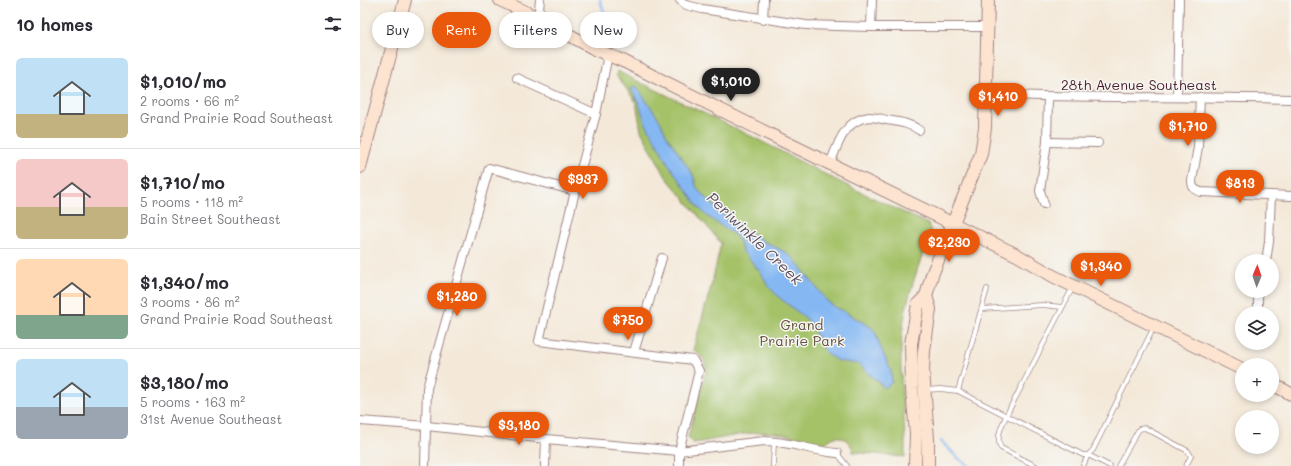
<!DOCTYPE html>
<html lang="en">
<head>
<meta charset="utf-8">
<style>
  body { margin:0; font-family:Mali,sans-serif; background:#f2f2f3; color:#2b2b33; height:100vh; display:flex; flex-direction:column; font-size:15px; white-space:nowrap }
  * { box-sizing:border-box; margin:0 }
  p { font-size:13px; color:#7c7c81 }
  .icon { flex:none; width:22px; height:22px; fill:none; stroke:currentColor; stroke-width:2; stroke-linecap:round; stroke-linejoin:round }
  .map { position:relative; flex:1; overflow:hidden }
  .panel { display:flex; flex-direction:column; background:#fff; width:360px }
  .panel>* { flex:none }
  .banner { position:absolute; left:12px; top:12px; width:380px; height:36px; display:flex; gap:8px }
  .needle { width:26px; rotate:2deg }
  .buttons { position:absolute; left:875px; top:254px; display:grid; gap:8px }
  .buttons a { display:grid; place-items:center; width:44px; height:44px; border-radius:50%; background:#fff; box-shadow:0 2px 6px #0003; font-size:20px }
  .price { position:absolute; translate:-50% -34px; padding:0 9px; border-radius:14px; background:#ea580c; color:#fff; font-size:13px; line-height:26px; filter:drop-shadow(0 1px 2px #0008) }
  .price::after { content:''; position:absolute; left:50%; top:24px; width:12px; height:9px; margin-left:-6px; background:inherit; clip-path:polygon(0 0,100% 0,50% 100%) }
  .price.selected { background:#222; color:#fff }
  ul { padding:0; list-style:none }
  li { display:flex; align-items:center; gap:12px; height:100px; padding:0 16px }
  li+li { border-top:1px solid #e1e1e2 }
  li span { display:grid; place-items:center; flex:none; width:112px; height:80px; border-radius:6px; color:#555 }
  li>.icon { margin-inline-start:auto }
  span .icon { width:48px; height:48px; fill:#fffc; stroke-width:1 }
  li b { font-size:17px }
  h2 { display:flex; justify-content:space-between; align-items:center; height:48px; padding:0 16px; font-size:17px }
  .pill { padding:0 14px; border-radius:18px; background:#fff; box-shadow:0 2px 6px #0003; font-size:14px; line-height:36px }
  .pill.selected { background:#ea580c; color:#fff }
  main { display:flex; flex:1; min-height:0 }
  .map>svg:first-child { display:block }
  .green { fill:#a5c269; stroke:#78704a }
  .water { fill:#85b8f3; stroke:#686c8f }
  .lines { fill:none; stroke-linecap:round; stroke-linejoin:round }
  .stream { stroke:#85b8f3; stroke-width:2.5 }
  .lane-casing { stroke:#9f8482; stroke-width:5.5 }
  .street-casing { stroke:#9f8482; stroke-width:10 }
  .secondary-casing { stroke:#9f8482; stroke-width:14 }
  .lane { stroke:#fff; stroke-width:4 }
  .street { stroke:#fff; stroke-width:8 }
  .secondary { stroke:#fde4d1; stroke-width:12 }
  .labels { text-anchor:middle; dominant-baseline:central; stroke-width:3; stroke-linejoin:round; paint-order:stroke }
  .street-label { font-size:14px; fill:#4a1f2b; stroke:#f6f6f2 }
  .park-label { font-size:14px; fill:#65503e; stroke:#f6f6f2 }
  .water-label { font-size:15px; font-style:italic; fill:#5c4d67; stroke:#f6f6f2 }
</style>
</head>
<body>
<main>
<section class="panel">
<h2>10 homes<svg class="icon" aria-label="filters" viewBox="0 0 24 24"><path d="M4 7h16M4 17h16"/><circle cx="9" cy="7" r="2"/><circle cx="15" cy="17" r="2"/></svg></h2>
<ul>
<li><span style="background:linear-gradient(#bfe0f5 70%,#c2b280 0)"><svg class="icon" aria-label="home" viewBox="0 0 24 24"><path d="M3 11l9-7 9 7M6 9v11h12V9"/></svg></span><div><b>$1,010/mo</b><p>2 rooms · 66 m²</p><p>Grand Prairie Road Southeast</p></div></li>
<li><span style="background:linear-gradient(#f6c9c9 60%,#c2b280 0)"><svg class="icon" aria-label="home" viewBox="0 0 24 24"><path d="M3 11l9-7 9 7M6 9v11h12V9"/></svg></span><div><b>$1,710/mo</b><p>5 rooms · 118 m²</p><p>Bain Street Southeast</p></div></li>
<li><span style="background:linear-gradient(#ffd9b3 70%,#7fa58c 0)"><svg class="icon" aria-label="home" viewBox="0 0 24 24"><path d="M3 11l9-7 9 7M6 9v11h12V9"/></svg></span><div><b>$1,340/mo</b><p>3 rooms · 86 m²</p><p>Grand Prairie Road Southeast</p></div></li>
<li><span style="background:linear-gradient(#bfe0f5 60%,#9aa5b1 0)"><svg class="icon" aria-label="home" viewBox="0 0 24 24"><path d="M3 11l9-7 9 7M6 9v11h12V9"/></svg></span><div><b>$3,180/mo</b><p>5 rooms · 163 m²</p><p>31st Avenue Southeast</p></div></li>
</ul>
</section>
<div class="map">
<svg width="931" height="466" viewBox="0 0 931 466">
  <rect width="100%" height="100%" fill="#f6f6f2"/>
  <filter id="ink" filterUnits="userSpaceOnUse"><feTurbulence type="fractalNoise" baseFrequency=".025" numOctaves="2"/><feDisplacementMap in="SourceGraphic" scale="8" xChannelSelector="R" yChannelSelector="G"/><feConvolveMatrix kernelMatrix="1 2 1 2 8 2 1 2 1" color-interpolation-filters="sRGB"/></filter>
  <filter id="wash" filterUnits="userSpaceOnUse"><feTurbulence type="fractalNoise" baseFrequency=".012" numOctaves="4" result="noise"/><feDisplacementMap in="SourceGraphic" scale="16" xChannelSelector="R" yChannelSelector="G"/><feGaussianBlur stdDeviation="0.9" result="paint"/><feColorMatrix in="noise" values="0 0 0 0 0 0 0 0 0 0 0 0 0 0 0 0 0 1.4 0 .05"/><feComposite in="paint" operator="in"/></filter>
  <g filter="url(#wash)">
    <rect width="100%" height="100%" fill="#f4e9d9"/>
    <path class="green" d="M257 71 395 138 484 184 568 224 571 229C560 264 545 298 542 335 538 376 546 416 545 457L493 452C493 444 483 435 475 437 470 438 466 444 460 444 446 442 432 435 416 433 388 430 360 440 333 443L328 437 346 372C346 361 343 356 333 350L352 283 361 243 306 177 281 131 276 102 256 75Z"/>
    <polygon class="water" points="276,86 299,119 307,136 333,175 337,189 378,229 385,233 395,235 403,241 425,252 433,258 467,301 473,306 487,313 512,328 516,334 520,346 531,371 532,382 525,388 498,364 478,361 471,357 465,352 448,320 421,299 409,287 401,273 388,257 382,251 380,242 376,236 347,216 339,208 309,165 285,122 279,104 271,89"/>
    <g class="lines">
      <g class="stream">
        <path d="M240 0C244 16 254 28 259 43"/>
        <polyline points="581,441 597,457 609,466"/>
      </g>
    </g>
  </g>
  <g filter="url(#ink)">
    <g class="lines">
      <defs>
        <g id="lane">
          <polyline points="622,309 683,305 702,307"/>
          <polyline points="566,390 580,389 598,391 723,455 728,455 733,450 794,327"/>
          <polyline points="598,391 627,289"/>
          <polyline points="477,453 487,466"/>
          <polyline points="413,466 414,441"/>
          <path d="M676 466 641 448C635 437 642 426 646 416L713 287"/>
          <polyline points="723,466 728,455 750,466"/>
          <polyline points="758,466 779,429 785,428 828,451 831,456 826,466"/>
        </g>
        <g id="street">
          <polyline points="320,0 326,5 342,9 446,25 511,27 628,27"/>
          <polyline points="178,18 180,0"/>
          <polyline points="403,20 404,0"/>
          <polyline points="511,27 512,0"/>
          <polyline points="248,55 236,114 215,191 179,341 333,360 339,371 319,451 319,466"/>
          <polyline points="157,78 236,114"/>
          <path d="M627 94C728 99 830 96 931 99"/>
          <polyline points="817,97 819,0"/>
          <path d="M840 97 838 147 832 181C832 188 835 190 841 192L931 196"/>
          <polyline points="687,142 738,143"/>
          <path d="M470 164C478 144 484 120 509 117 514 117 522 119 527 120 539 122 549 123 559 130"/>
          <polyline points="684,204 680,191 687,142 688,97"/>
          <polyline points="906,261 909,242 911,195"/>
          <polyline points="898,291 898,305"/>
          <polyline points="274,352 302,258"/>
          <path d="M0 421 67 426 186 439 319 451 404 441C429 441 451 451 477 453"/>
          <polyline points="65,466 67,388 129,168 215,191"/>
          <polyline points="185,466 186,439"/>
        </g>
        <g id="secondary">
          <polyline points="140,0 178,18 237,50 265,62 413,136 657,255 693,276 882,369"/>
          <polyline points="0,167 45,0"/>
          <polyline points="912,384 931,394"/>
          <polyline points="555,466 556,434 552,389 551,344 558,304 566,296"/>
          <polyline points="568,466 568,440 563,369 564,351 570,309 566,296 572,275 621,154 625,128 628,0"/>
        </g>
      </defs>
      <use href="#lane" class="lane-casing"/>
      <use href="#street" class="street-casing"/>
      <use href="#secondary" class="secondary-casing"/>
      <use href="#lane" class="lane"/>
      <use href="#street" class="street"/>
      <use href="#secondary" class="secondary"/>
    </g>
  </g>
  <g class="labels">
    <g class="street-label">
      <text x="779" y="84">28th Avenue Southeast</text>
    </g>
    <g class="park-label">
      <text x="442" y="324">Grand<tspan x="442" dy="16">Prairie Park</tspan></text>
    </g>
    <g class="water-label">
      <text transform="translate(395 238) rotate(44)">Periwinkle Creek</text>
    </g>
  </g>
</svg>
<div class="buttons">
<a><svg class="needle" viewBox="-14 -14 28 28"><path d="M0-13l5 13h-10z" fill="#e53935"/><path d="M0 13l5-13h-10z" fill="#7c7c81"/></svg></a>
<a><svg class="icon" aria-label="layers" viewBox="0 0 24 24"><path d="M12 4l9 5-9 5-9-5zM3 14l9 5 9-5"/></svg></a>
<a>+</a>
<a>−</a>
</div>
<b class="price selected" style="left:371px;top:102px">$1,010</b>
<b class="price" style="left:638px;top:117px">$1,410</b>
<b class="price" style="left:828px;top:147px">$1,710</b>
<b class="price" style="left:223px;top:200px">$937</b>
<b class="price" style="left:880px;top:204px">$813</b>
<b class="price" style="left:589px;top:263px">$2,230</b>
<b class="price" style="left:741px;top:287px">$1,340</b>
<b class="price" style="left:97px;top:317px">$1,280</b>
<b class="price" style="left:268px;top:341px">$750</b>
<b class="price" style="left:159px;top:446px">$3,180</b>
<div class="banner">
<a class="pill">Buy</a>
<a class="pill selected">Rent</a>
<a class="pill">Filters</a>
<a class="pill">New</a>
</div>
</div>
</main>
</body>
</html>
